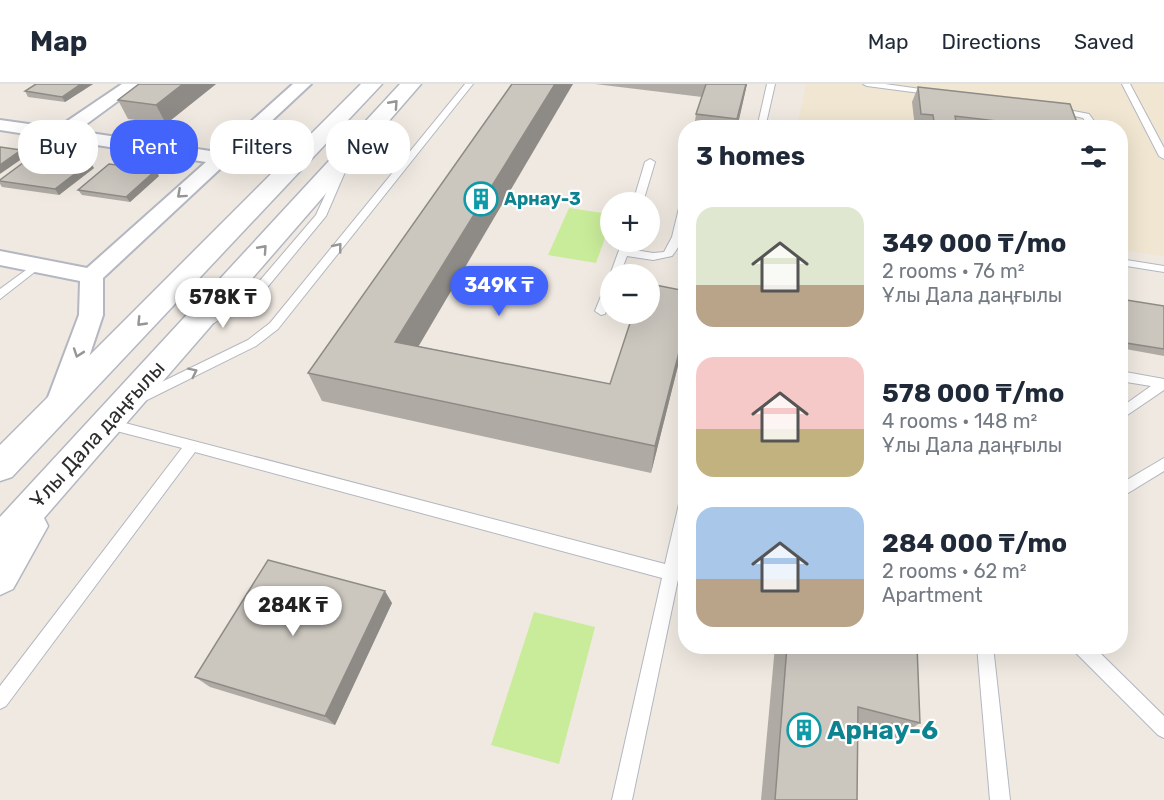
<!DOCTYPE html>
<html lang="en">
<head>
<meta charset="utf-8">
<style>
  body { margin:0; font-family:Rubik,sans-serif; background:#f2f2f3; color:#1f2937; height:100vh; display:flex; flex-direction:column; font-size:22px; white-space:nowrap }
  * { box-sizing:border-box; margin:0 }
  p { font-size:20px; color:#747a83 }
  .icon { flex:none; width:33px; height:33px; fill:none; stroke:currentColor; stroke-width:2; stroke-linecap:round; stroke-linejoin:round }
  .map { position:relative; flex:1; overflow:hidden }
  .panel { position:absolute; left:678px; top:36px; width:450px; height:534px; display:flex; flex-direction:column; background:#fff; border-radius:24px; box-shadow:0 6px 24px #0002 }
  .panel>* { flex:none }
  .top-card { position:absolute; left:18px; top:36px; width:570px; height:54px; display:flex; gap:12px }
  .buttons { position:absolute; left:600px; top:108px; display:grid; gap:12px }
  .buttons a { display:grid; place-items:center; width:60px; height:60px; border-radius:50%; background:#fff; box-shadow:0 6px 24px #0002; font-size:30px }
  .price { position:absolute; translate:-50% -51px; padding:0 14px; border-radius:21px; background:#fff; color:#222; font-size:20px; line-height:39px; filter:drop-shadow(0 2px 3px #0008) }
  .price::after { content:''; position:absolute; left:50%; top:36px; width:18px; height:14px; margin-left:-9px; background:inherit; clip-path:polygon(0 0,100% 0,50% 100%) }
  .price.current { background:#4264fb; color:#fff }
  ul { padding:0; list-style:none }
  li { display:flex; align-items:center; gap:18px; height:150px; padding:0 18px }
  li span { display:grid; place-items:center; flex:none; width:168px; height:120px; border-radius:18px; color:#555 }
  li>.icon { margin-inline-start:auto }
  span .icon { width:72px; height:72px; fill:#fffc; stroke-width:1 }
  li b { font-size:26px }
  h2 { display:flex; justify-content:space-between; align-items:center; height:72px; padding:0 18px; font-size:26px }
  .tag { padding:0 21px; border-radius:24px; background:#fff; box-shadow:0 6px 24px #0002; font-size:21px; line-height:54px }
  .tag.current { background:#4264fb; color:#fff }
  header { display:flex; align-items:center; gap:36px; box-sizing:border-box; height:84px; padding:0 30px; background:#fff; border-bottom:2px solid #e0e1e3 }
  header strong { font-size:28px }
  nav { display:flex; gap:33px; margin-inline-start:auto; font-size:21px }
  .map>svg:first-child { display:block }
  .education { fill:#f0e6d1 }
  .pitch { fill:#c9ec9a }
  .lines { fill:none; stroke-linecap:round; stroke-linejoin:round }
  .lane-casing { stroke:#b4b7c1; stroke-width:2 }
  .street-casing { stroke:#b4b7c1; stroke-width:4 }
  .secondary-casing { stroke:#b4b7c1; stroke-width:3 }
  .lane { fill:#fff; fill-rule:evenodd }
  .street { fill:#fff; fill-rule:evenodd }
  .secondary { fill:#fff; fill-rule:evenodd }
  .wall { fill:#afaba4 }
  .shaded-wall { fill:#8e8b86 }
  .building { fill:#cbc7bf; stroke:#8e8b86; stroke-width:1.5 }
  .oneway { stroke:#969696 }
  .labels { text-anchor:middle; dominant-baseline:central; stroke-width:4.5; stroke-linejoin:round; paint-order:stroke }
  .far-culture-label { font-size:18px; font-weight:bold; fill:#0d838f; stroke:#fff; text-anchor:start }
  .street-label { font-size:21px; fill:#2e2e2e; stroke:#fff }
  .near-culture-label { font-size:26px; font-weight:bold; fill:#0d838f; stroke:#fff; text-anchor:start }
</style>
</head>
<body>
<header>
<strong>Map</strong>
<nav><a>Map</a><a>Directions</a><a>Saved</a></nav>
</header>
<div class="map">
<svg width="1164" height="716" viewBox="0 0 1164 716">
  <rect width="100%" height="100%" fill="#efe9e1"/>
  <polygon class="education" points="806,0 1164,0 1164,172 1121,166 1120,44 797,44"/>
  <g class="pitch">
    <polygon points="569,124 610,130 610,140 596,179 548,171"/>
    <polygon points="534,528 595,543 559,680 491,661"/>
  </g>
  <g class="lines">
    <defs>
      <g id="lane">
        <polygon points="465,0 473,0 278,245 256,262 145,317 135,317 134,314 135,311 248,256 270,239"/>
        <polygon points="767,0 775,0 765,44 757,44"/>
        <polygon points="863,0 885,0 935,7 939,9 935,11 867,2"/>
        <polygon points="1122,0 1130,0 1164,64 1164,75 1159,72"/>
        <polygon points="1053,23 1089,30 1099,44 1090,44 1083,34 1053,27"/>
        <polygon points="650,75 655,78 643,118 633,118 645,78"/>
        <polygon points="340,79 348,81 326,132 265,206 214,239 206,239 204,236 206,233 257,200 316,131"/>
        <path d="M686 113C686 134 686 156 672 172L653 176 627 172 620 190 610 191 622 158H632L629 165 653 169 664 168 672 153 681 116Z"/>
        <polygon points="1120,175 1164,182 1164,188 1120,181"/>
        <polygon points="37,178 41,179 41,183 0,215 0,205"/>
        <polygon points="606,200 610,200 610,217 605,230 601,231 595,227"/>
        <polygon points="1120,287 1164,295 1164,306 1120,336 1120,324 1151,302 1120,297"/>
        <polygon points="106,334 665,480 679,420 681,416 686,414 686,457 632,716 612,716 662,494 195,368 6,622 0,625 0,602 182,364 101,343 99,339"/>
        <polygon points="1164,374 1164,387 1120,414 1120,400"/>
        <polygon points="977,562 993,562 1010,716 990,716"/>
        <polygon points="1073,562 1093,562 1164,632 1164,654 1158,651 1075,568"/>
      </g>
      <polygon id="street" points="122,0 141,0 77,47 217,68 293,0 311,0 103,194 103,231 72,324 68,331 58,335 48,331 44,324 79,231 80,197 0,181 0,167 87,184 206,78 0,46 0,36 57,44"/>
      <g id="secondary">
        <polygon points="361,0 382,0 12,393 0,397 0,361"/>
        <polygon points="400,0 421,0 44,434 48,442 13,505 0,511 0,433"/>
      </g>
    </defs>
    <use href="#lane" class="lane-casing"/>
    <use href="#street" class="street-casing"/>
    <use href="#secondary" class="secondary-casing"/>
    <use href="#lane" class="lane"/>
    <use href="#street" class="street"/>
    <use href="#secondary" class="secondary"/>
  </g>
  <g class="wall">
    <polygon points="36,0 93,0 65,18 28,13 25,7"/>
    <polygon points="216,0 166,40 128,35 118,16"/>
    <polygon points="595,0 747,0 737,44 694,44 696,30 702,13"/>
    <polygon points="918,3 1079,44 915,44 912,18"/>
    <polygon points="94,84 59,111 2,103 0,100 0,96"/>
    <polygon points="159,92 130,118 82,111 78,106"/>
    <polygon points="686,207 686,250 651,389 322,317 308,289 418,262 610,300"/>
    <polygon points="1120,215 1164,222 1164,272 1120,264"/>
    <polygon points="392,519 335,641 210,603 195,593"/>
    <polygon points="775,562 917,562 920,639 897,654 858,643 857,716 761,716"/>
  </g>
  <g class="shaded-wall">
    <polygon points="81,0 93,0 65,18 62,13"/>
    <polygon points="183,0 216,0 166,40 156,21"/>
    <polygon points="555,0 573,0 404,287 395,258"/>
    <polygon points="746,0 747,0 737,44 736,44"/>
    <polygon points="21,66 26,72 0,90 0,81"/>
    <polygon points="90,78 94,84 59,111 55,105"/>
    <polygon points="156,86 159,92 130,118 126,113"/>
    <polygon points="686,241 686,250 651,389 655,362"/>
    <polygon points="385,507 392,519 335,641 325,632"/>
  </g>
  <g class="building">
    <polygon points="36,0 81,0 62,13 25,7"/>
    <polygon points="139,0 183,0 156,21 118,16"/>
    <polygon points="512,0 555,0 395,258 610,300 633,230 650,230 650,200 686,207 686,241 655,362 308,289"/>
    <polygon points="706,0 746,0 737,35 696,30"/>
    <polygon points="918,3 1070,20 1079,44 1057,44 955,32 957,44 935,44 933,31 921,30"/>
    <polygon points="0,63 21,66 0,81"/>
    <polygon points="35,70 90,78 55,105 0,97 0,96"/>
    <polygon points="109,80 156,86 126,113 78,106"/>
    <polygon points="1120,215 1164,222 1164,265 1120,258"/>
    <polygon points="268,476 385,507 325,632 195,593"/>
    <polygon points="787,562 917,562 920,639 858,623 857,716 775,716"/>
  </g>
  <defs><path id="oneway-chevron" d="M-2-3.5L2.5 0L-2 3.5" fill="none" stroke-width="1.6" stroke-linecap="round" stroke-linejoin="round" transform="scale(1.5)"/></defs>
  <g class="oneway">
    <use href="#oneway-chevron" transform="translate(394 20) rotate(-48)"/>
    <use href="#oneway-chevron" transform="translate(181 110) rotate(138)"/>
    <use href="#oneway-chevron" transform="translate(338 163) rotate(-51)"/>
    <use href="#oneway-chevron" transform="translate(263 165) rotate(-48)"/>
    <use href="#oneway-chevron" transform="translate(141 238) rotate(134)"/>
    <use href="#oneway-chevron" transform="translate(78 269) rotate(109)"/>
    <use href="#oneway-chevron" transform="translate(193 288) rotate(-26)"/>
  </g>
  <defs>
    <symbol id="building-ring" viewBox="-11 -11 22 22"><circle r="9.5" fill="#fff" stroke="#0f9aa8" stroke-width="1.5"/><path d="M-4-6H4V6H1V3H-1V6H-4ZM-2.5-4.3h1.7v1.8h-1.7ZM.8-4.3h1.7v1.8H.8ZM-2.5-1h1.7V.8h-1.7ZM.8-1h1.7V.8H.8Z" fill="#0f9aa8"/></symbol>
  </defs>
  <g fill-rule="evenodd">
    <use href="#building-ring" x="462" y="96" width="38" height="38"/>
    <use href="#building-ring" x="785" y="627" width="38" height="38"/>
  </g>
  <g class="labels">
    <g class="far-culture-label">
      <text x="504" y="115">Арнау-3</text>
    </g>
    <g class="street-label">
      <text transform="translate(97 350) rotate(-48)">Ұлы Дала даңғылы</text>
    </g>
    <g class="near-culture-label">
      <text x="827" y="646">Арнау-6</text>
    </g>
  </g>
</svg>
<div class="buttons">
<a>+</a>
<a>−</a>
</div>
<b class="price current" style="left:499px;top:233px">349K ₸</b>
<b class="price" style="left:223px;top:245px">578K ₸</b>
<b class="price" style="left:293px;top:553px">284K ₸</b>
<div class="top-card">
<a class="tag">Buy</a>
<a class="tag current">Rent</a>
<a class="tag">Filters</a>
<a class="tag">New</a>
</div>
<section class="panel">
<h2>3 homes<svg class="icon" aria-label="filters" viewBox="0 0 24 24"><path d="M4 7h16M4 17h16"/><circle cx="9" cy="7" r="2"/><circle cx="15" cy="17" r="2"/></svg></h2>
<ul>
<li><span style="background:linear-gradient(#dfe7d0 65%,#b9a48a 0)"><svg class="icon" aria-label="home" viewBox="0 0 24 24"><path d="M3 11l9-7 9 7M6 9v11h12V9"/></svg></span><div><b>349 000 ₸/mo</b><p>2 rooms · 76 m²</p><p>Ұлы Дала даңғылы</p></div></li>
<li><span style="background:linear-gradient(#f6c9c9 60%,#c2b280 0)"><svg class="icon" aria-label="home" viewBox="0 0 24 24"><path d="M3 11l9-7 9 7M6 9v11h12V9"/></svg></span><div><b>578 000 ₸/mo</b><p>4 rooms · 148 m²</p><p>Ұлы Дала даңғылы</p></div></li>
<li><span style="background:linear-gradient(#a9c7e8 60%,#b9a48a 0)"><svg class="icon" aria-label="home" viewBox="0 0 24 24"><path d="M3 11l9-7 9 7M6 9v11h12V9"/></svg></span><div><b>284 000 ₸/mo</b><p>2 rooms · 62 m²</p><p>Apartment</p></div></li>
</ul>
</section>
</div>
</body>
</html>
